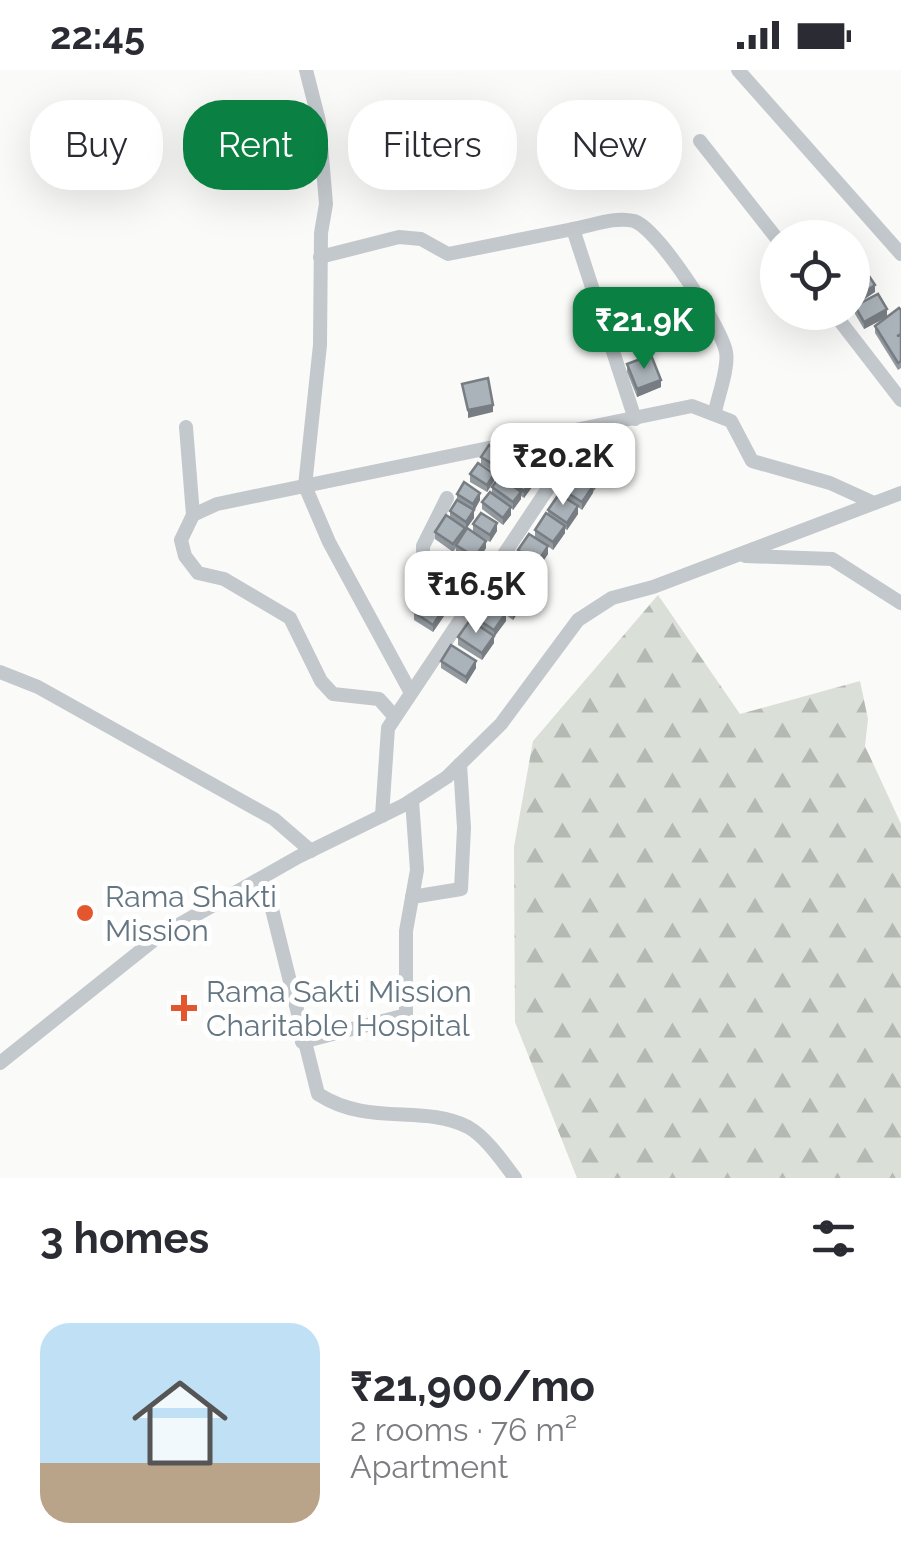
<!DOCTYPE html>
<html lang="en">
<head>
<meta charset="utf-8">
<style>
  body { margin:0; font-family:Raleway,sans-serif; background:#f2f2f3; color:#2b2b33; height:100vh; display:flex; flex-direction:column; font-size:38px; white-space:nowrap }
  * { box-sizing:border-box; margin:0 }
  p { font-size:32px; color:#7c7c81 }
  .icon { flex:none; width:55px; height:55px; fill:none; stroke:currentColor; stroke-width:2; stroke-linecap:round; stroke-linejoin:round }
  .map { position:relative; height:1108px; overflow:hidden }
  .details { display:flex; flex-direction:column; background:#fff; flex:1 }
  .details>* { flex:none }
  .banner { position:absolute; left:30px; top:30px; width:842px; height:90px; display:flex; gap:20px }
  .controls { position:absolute; left:760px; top:150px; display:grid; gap:20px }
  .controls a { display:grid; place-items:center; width:110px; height:110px; border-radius:50%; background:#fff; box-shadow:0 10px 40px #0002; font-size:50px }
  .price { position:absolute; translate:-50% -85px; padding:0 22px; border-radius:20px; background:#fff; color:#222; font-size:32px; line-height:65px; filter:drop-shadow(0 2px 5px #0008) }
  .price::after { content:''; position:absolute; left:50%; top:60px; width:30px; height:22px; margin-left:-15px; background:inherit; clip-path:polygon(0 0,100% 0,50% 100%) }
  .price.current { background:#0b8043; color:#fff }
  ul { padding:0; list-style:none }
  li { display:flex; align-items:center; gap:30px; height:250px; padding:0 40px }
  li+li { border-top:2px solid #e1e1e2 }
  li span { display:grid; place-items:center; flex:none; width:280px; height:200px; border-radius:30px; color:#555 }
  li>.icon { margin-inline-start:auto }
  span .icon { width:120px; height:120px; fill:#fffc; stroke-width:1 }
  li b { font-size:42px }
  h2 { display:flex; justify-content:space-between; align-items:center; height:120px; padding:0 40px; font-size:42px }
  .tag { padding:0 35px; border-radius:40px; background:#fff; box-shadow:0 10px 40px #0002; font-size:35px; line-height:90px }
  .tag.current { background:#0b8043; color:#fff }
  .status { display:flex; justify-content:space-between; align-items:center; height:70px; padding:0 50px; background:#fff; direction:ltr }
  .status svg { height:28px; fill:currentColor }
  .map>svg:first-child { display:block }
  .forest { fill:url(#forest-firs) }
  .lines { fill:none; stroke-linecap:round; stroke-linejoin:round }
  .minor { stroke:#c3c8cc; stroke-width:14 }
  .wall { fill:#929a9f }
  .shaded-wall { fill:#777d82 }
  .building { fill:#aab3b9; stroke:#777d82; stroke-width:2.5 }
  .poi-dot { fill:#e4572e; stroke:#fff; stroke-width:4 }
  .labels { text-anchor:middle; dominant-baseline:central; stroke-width:10; stroke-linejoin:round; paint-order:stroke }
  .poi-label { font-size:30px; fill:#657683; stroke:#fff; text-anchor:start }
</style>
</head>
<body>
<div class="status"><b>22:45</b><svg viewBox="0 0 49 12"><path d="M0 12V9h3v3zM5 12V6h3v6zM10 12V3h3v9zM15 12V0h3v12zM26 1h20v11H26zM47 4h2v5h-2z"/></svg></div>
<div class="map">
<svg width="901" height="1108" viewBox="0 0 901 1108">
  <defs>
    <pattern id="forest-firs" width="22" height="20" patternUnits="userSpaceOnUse" patternTransform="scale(2.5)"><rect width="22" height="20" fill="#dadfd7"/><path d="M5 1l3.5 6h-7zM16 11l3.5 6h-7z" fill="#b4b9b4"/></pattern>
  </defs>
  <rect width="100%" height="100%" fill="#fafaf8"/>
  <polygon class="forest" points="658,525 740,644 860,611 868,649 865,676 901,754 901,1108 577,1108 515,952 514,777 533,671"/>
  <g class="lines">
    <g class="minor">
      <polyline points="306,0 319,51 326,134 321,163 320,275 305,416 329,472 411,623"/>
      <polyline points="738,0 901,184"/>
      <polyline points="700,71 778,170"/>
      <path d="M573 159C591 156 615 146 634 151 658 159 721 256 726 282 729 298 718 326 715 342"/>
      <polyline points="320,187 399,167 421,169 448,184 573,159 635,349"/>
      <polyline points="833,242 901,330"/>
      <polyline points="186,357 193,445 181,470 185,486 198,503 224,509 290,548 321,611 333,624 379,629 395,647"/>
      <polyline points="447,428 423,476 423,496 473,531"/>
      <polyline points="193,445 217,434 692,336 731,351 752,391 830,413 874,433"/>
      <polyline points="745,486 832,489 901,533"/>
      <polyline points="0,602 38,617 274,749 311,781"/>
      <polyline points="382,746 388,658 587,360"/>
      <path d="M264 807 318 1024C369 1057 423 1034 468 1057 486 1067 503 1092 515 1108"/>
      <polyline points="412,827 461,819 464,758 460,694"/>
      <polyline points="302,972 406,945 406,861 417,800 412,730"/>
      <polyline points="0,993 159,866 298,787 404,735 447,707 501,654 578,550 612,528 653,517 901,423"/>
    </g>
  </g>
  <g class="wall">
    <polygon points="855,236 887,247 864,259 855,244"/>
    <polygon points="901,240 901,298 898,300 875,263 875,256"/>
    <polygon points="627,294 661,317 637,327 627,302"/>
    <polygon points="481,387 505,393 498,404 481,394"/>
    <polygon points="517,388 547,392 524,428 521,426 521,429 513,440 511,438 511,445 503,455 482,439 482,432 492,423 492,417 500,406 500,404 517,392"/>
    <polygon points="575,400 605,403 582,440 578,437 578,444 567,460 565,459 565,463 553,480 535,467 535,460 548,445 548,440 563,427 563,420 575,404"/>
    <polygon points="470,404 494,411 487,422 470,412"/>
    <polygon points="457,424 480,430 474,441 474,448 466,459 465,458 465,462 486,478 475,495 456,482 456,478 453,482 435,469 435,462 450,448 450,441 457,430"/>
    <polygon points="473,454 497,461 490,472 473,462"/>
    <polygon points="518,480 548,484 537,500 538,508 526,524 508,512 508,504 518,488"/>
    <polygon points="489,528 524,533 513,550 506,545 506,551 494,567 494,573 482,590 458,575 458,567 476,554 476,548 489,532"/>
    <polygon points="414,542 444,546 433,562 414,550"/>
    <polygon points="441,591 476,598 466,614 441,598"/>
  </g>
  <g class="shaded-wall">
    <polygon points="875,215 875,222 852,238 852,230"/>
    <polygon points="887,239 887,247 864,259 864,252"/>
    <polygon points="661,310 661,317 637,327 637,319"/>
    <polygon points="493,335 493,342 468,348 468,340"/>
    <polygon points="547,384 547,392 536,408 536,401"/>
    <polygon points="505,386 505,393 498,404 498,397"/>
    <polygon points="605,396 605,403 594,420 594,412"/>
    <polygon points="494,404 494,411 487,422 487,415"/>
    <polygon points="536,405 536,412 524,428 524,421"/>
    <polygon points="593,416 593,423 582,440 582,432"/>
    <polygon points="521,422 521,429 513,440 513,432"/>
    <polygon points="480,423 480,430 474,441 474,448 466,459 466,452 473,441 473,434"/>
    <polygon points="578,436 578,444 567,460 567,453"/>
    <polygon points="511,437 511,445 503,455 503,448"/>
    <polygon points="497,453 497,461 490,472 490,465"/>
    <polygon points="565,456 565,463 553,480 553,472"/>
    <polygon points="486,471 486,478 475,495 475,487"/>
    <polygon points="548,476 548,484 537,500 537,493"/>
    <polygon points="538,500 538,508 526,524 526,517"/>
    <polygon points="524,526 524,533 513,550 513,543"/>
    <polygon points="444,538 444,546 433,562 433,555"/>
    <polygon points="506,543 506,551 494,567 494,560"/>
    <polygon points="494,566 494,573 482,590 482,583"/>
    <polygon points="476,591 476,598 466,614 466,607"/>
  </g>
  <g class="building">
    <polygon points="863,197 875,215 852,230 852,204"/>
    <polygon points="878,224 887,239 864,252 855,236"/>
    <polygon points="899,238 901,240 901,264 897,266 901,265 901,291 898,293 875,256"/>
    <polygon points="651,285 661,310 637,319 627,294"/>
    <polygon points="488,308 493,335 468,340 462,314"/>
    <polygon points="528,372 547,384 536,401 517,388"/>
    <polygon points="489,375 505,386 498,397 481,387"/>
    <polygon points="586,383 605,396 594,412 575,400"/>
    <polygon points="511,388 536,405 524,421 500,404"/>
    <polygon points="478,393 494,404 487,415 470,404"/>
    <polygon points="574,404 593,416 582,432 563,420"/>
    <polygon points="500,406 521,422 513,432 492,417"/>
    <polygon points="464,412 480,423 473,434 457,424"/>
    <polygon points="490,422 511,437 503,448 482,432"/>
    <polygon points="559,424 578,436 567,453 548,440"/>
    <polygon points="457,430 474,440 466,452 450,441"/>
    <polygon points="481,443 497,453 490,465 473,454"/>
    <polygon points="546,443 565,456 553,472 535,460"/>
    <polygon points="446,445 465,458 453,474 435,462"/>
    <polygon points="467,458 486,471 475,487 456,475"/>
    <polygon points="529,464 548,476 537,493 518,480"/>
    <polygon points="519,488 538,500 526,517 508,504"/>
    <polygon points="499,511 524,526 513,543 489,528"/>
    <polygon points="425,526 444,538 433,555 414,542"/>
    <polygon points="487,531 506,543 494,560 476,548"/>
    <polygon points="470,550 494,566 482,583 458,567"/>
    <polygon points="451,575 476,591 466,607 441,591"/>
  </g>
  <g class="poi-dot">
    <circle cx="85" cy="843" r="10"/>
    <path d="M179 923h10v10h10v10h-10v10h-10v-10h-10v-10h10z"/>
  </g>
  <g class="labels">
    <g class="poi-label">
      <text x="105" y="826">Rama Shakti<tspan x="105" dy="34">Mission</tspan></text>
      <text x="206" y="921">Rama Sakti Mission<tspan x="206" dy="34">Charitable Hospital</tspan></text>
    </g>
  </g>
</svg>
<div class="controls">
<a><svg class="icon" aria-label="locate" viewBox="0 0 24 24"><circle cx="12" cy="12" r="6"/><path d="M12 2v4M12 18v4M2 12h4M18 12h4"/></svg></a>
</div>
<b class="price current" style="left:644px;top:302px">₹21.9K</b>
<b class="price" style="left:563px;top:438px">₹20.2K</b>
<b class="price" style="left:476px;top:566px">₹16.5K</b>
<div class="banner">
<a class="tag">Buy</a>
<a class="tag current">Rent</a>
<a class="tag">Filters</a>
<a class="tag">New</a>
</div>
</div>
<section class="details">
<h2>3 homes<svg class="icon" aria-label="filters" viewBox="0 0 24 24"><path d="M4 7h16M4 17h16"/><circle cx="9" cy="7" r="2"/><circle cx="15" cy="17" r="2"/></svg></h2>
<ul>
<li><span style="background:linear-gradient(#bfe0f5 70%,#b9a48a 0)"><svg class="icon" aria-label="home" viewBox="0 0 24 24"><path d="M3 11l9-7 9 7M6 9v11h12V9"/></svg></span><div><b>₹21,900/mo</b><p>2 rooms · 76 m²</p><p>Apartment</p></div></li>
</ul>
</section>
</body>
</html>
